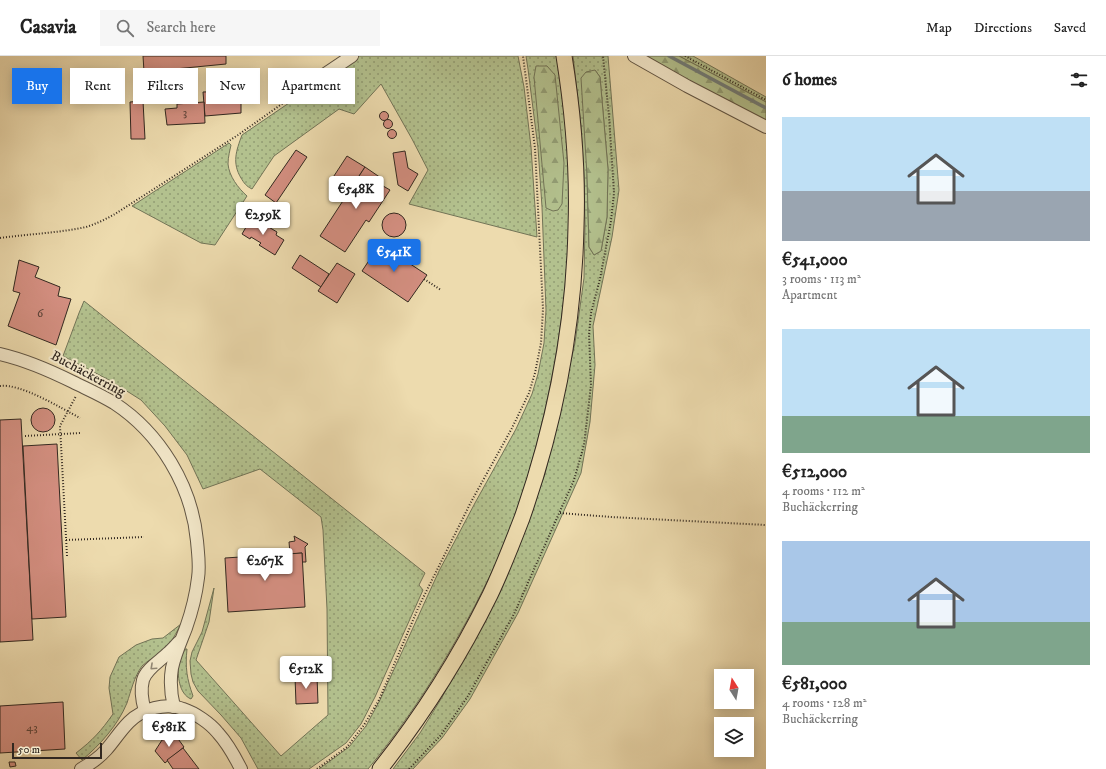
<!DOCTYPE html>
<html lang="en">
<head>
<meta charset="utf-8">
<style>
  body { margin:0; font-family:"IM FELL DW Pica",serif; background:#f6f6f6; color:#222; height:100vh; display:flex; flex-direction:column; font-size:15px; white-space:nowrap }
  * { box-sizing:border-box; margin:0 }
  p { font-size:13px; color:#767676 }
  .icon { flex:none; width:22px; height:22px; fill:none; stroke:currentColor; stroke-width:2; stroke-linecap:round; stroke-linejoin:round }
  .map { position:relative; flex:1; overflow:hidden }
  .details { display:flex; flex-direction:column; background:#fff; width:340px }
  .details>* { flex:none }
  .guide { position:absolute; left:12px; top:12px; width:380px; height:36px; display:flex; gap:8px }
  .needle { width:26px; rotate:349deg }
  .buttons { position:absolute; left:714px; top:613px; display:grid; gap:8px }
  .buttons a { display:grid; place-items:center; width:40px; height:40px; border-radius:0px; background:#fff; box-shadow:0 2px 10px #0003; font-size:20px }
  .scale { position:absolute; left:12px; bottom:10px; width:90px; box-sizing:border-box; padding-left:4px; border:2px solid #322820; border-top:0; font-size:11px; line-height:14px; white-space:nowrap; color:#322820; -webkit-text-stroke:3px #f3e8ca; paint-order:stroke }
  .price { position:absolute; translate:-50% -34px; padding:0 9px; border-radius:4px; background:#fff; color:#222; font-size:13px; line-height:26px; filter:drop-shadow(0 1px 2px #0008) }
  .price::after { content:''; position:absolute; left:50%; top:24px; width:12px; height:9px; margin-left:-6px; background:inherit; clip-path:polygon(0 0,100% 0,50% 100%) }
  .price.selected { background:#1a73e8; color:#fff }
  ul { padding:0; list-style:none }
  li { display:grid; align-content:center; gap:8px; height:212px; padding:0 16px }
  li span { display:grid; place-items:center; height:124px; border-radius:0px; color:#555 }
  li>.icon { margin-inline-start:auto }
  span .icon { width:72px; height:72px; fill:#fffc; stroke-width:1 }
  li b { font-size:17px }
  h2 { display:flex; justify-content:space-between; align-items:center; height:48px; padding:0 16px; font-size:17px }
  .tag { padding:0 14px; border-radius:0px; background:#fff; box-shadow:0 2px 10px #0003; font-size:14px; line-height:36px }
  .tag.selected { background:#1a73e8; color:#fff }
  header { display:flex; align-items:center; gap:24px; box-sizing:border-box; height:56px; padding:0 20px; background:#fff; border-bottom:1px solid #e0e0e0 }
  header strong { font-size:19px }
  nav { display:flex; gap:22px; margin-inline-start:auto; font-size:14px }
  .search { width:280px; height:36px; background:#f6f6f6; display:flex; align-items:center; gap:10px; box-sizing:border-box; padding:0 14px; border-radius:0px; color:#767676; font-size:15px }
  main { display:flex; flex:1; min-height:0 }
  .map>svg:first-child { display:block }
  .grass { fill:url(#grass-dots); stroke:#727457; fill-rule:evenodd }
  .forest { fill:url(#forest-firs); stroke:#727457 }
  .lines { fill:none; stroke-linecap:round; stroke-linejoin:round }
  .stream { stroke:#737e7a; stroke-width:3.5 }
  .building { fill:#d48f81; stroke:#322820 }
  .minor-casing { stroke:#615544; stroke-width:14 }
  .major-casing { stroke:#322820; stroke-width:17 }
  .path { stroke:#322820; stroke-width:2; stroke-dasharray:1 2; stroke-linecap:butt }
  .minor { stroke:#f3e8ca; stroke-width:12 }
  .major { stroke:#eddbae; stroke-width:15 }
  .oneway { stroke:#928875 }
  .labels { text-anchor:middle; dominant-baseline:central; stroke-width:4; stroke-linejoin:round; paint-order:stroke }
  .number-label { font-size:12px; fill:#5a4238 }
  .street-label { font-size:14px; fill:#322820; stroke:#f3e8ca }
</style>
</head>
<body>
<header>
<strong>Casavia</strong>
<div class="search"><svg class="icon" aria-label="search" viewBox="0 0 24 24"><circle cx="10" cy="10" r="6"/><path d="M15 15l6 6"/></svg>Search here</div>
<nav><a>Map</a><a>Directions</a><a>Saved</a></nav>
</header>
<main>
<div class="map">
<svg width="766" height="713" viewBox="0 0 766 713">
  <defs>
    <pattern id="grass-dots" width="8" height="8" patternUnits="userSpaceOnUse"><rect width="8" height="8" fill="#b3c18e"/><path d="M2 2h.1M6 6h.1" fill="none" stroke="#929d74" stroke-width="1.8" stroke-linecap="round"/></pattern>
    <pattern id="forest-firs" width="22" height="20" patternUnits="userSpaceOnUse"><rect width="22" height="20" fill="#b3c18e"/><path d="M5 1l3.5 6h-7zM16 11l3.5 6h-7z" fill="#929d74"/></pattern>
  </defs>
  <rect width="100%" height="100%" fill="#eddbae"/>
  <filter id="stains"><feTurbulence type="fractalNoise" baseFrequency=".005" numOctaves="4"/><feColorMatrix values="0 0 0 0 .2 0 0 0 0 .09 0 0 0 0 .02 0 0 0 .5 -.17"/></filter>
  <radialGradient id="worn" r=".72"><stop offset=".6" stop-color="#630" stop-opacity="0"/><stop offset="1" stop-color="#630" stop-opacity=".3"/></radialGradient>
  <g class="grass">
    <path d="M358 0H518L524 31 531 91 537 181 409 148 428 114 412 83 381 28 354 58 339 53 274 100 252 133C246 130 244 127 241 122 232 107 236 95 242 79Z"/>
    <path d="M526 0H557C559 13 562 25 563 38 578 156 566 279 535 394 526 427 517 460 503 492 467 571 423 646 368 713H319L349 691 366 670 380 644 439 515 475 447 516 373 532 338 538 318 544 287 546 254 542 151 538 92 528 13Z"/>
    <path d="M573 0H608L619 134 612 181 593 270 595 309 590 366 581 417 518 557 470 643 442 682 413 713H393L420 677 441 643 469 593 517 493 545 418 575 287 584 222 585 169 584 119 581 70ZM595 14 600 21 608 113 607 161 601 195 594 199 589 191 587 119Z"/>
    <polygon points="679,0 693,0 766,41 766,46"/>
    <path d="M229 87 231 89C230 94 228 101 228 108 229 120 238 132 247 140L215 189 201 187 132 150Z"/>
    <polygon points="84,245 425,517 419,529 423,534 375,641 361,668 346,687 309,713 258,713 241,682 221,659 198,635 193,626 191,618 190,605 192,596 202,576 214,532 209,566 196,604 281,700 328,659 327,553 323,474 321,461 260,413 203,433 187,399 165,370 141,344 111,325 63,300 79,257"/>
    <path d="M181 568C176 577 171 588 164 594 157 600 148 604 142 610 134 621 131 635 127 647 118 669 100 689 82 704L76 697C93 684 101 675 113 658L109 632 110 621 119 601 136 589 152 583 163 582Z"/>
    <path d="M185 593H187C185 612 187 623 193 640L191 643C179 638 177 619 179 608 180 603 183 597 185 593Z"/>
  </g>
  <g class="forest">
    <polygon points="642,0 679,0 766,46 766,66"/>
    <polygon points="536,10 547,10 555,19 564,107 562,148 558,154 553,155 546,152 534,21"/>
    <polygon points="595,14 600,21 608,113 607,161 601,195 594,199 589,191 587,119 581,22 586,16"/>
  </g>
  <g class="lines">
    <polyline class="stream" points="669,0 766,52"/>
  </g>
  <g class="building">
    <polygon points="143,0 226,0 226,8 144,16"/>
    <polygon points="235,35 236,42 240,45 241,48 241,57 205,60 203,36"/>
    <polygon points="143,45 145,83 131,83 130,46"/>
    <polygon points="204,46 205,67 167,69 165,53 177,52 177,48"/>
    <circle cx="384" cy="60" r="4.5"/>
    <circle cx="388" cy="68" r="4.5"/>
    <circle cx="392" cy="78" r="4.5"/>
    <polygon points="296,94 307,101 276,147 265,139"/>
    <polygon points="405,95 408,112 418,118 408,135 398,129 393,97"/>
    <polygon points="347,100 365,111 347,138 330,126"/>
    <polygon points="365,111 381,122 378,127 390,134 369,166 366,164 345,196 320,180"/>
    <circle cx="394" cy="169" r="12"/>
    <polygon points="252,161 277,176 276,179 284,184 275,199 259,189 261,187 251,181 250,183 242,178"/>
    <polygon points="380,188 427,219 408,246 362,215"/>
    <polygon points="300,199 329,218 321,231 292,212"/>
    <polygon points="19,204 39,211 35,221 60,231 58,240 71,243 56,289 8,270 20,237 13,235"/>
    <polygon points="337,207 355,218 337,247 318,235"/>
    <circle cx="43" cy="364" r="12"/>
    <polygon points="21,363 33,584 0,586 0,364"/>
    <polygon points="57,388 66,561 32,563 23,390"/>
    <polygon points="294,480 308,488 305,491 306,506 302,506 302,497 290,498 289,486 295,485"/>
    <polygon points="302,497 305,551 228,556 225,502"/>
    <polygon points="317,620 318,647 296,648 295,621"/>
    <polygon points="63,646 65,693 0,697 0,650"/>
    <polygon points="176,680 184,691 165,707 155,695 162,684"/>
    <polygon points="183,692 199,713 173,713 167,704"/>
    <polygon points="9,706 15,706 16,710 10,711"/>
  </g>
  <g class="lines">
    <defs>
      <g id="minor">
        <polyline points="634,0 687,30 766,71"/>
        <polyline points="297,37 352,0"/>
        <path d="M0 298C26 304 49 314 73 326 87 333 101 339 114 347 160 377 192 430 197 485 198 497 200 510 198 522 196 539 192 555 186 572 181 585 175 598 172 612 170 624 171 639 174 651"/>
        <path d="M145 655C142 645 140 635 143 624 146 613 160 605 168 597 172 594 175 590 179 586"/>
        <path d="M81 713C90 708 99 702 106 694 114 685 120 675 129 666 142 653 166 646 183 653 195 657 210 667 218 677 228 688 235 701 241 713"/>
      </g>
      <path id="major" d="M380 713C422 660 460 600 490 539 502 514 512 488 522 462 555 368 574 270 576 171 578 114 573 56 564 0"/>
    </defs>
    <use href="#minor" class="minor-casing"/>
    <use href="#major" class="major-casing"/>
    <g class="path">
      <polyline points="685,0 766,44"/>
      <path d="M0 182C29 178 58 177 86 171 96 168 106 163 115 158L238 79 289 43"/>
      <polyline points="424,223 441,234"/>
      <path d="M0 330C20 327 61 352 80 362"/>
      <polyline points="25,380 80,377"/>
      <polyline points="560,457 611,461 766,469"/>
      <polyline points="66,484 144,481"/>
      <polyline points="67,500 60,370 76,340"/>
      <polyline points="317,713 347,691 364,669 379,644 419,550 471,446 512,372 529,337 535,317 541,287 543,253 535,92 523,0"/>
      <polyline points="409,713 441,679 468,640 514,558 574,424 584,389 591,329 589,278 591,257 600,223 611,165 614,137 609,60 603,0"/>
    </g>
    <use href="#minor" class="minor"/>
    <use href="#major" class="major"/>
  </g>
  <defs><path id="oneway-chevron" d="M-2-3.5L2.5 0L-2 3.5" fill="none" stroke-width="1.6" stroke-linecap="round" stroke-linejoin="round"/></defs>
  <use class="oneway" href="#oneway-chevron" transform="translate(153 611) rotate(137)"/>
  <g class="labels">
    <g class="number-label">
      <text x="185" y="56">3</text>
      <text x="40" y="257">6</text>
      <text x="32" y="671">43</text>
    </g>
    <g class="street-label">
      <text transform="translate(88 318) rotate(28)">Buchäckerring</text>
    </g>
  </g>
  <rect width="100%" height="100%" filter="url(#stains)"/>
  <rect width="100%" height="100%" fill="url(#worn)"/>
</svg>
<div class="buttons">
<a><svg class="needle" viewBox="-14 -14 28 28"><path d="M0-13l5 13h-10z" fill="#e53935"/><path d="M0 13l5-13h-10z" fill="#767676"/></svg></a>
<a><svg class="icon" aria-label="layers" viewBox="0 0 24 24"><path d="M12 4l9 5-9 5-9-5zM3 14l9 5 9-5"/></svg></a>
</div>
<div class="scale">50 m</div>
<b class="price" style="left:356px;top:154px">€548K</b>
<b class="price" style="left:263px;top:180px">€259K</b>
<b class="price selected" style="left:394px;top:217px">€541K</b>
<b class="price" style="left:265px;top:526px">€267K</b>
<b class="price" style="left:306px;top:634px">€512K</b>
<b class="price" style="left:169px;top:692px">€581K</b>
<div class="guide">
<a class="tag selected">Buy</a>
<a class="tag">Rent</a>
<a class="tag">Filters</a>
<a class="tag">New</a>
<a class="tag">Apartment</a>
</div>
</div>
<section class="details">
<h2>6 homes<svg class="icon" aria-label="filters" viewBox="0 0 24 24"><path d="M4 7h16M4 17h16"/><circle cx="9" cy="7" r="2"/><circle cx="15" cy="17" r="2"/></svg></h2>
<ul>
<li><span style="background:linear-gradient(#bfe0f5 60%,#9aa5b1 0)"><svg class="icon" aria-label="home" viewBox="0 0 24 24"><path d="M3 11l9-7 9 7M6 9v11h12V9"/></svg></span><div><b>€541,000</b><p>3 rooms · 113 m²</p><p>Apartment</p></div></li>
<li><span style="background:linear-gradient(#bfe0f5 70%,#7fa58c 0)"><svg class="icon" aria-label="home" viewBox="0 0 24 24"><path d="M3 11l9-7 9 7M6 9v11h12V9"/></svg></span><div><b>€512,000</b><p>4 rooms · 112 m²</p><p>Buchäckerring</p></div></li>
<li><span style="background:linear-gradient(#a9c7e8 65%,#7fa58c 0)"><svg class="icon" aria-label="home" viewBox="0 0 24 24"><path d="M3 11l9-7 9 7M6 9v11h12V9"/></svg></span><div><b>€581,000</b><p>4 rooms · 128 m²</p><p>Buchäckerring</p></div></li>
</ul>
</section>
</main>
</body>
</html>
